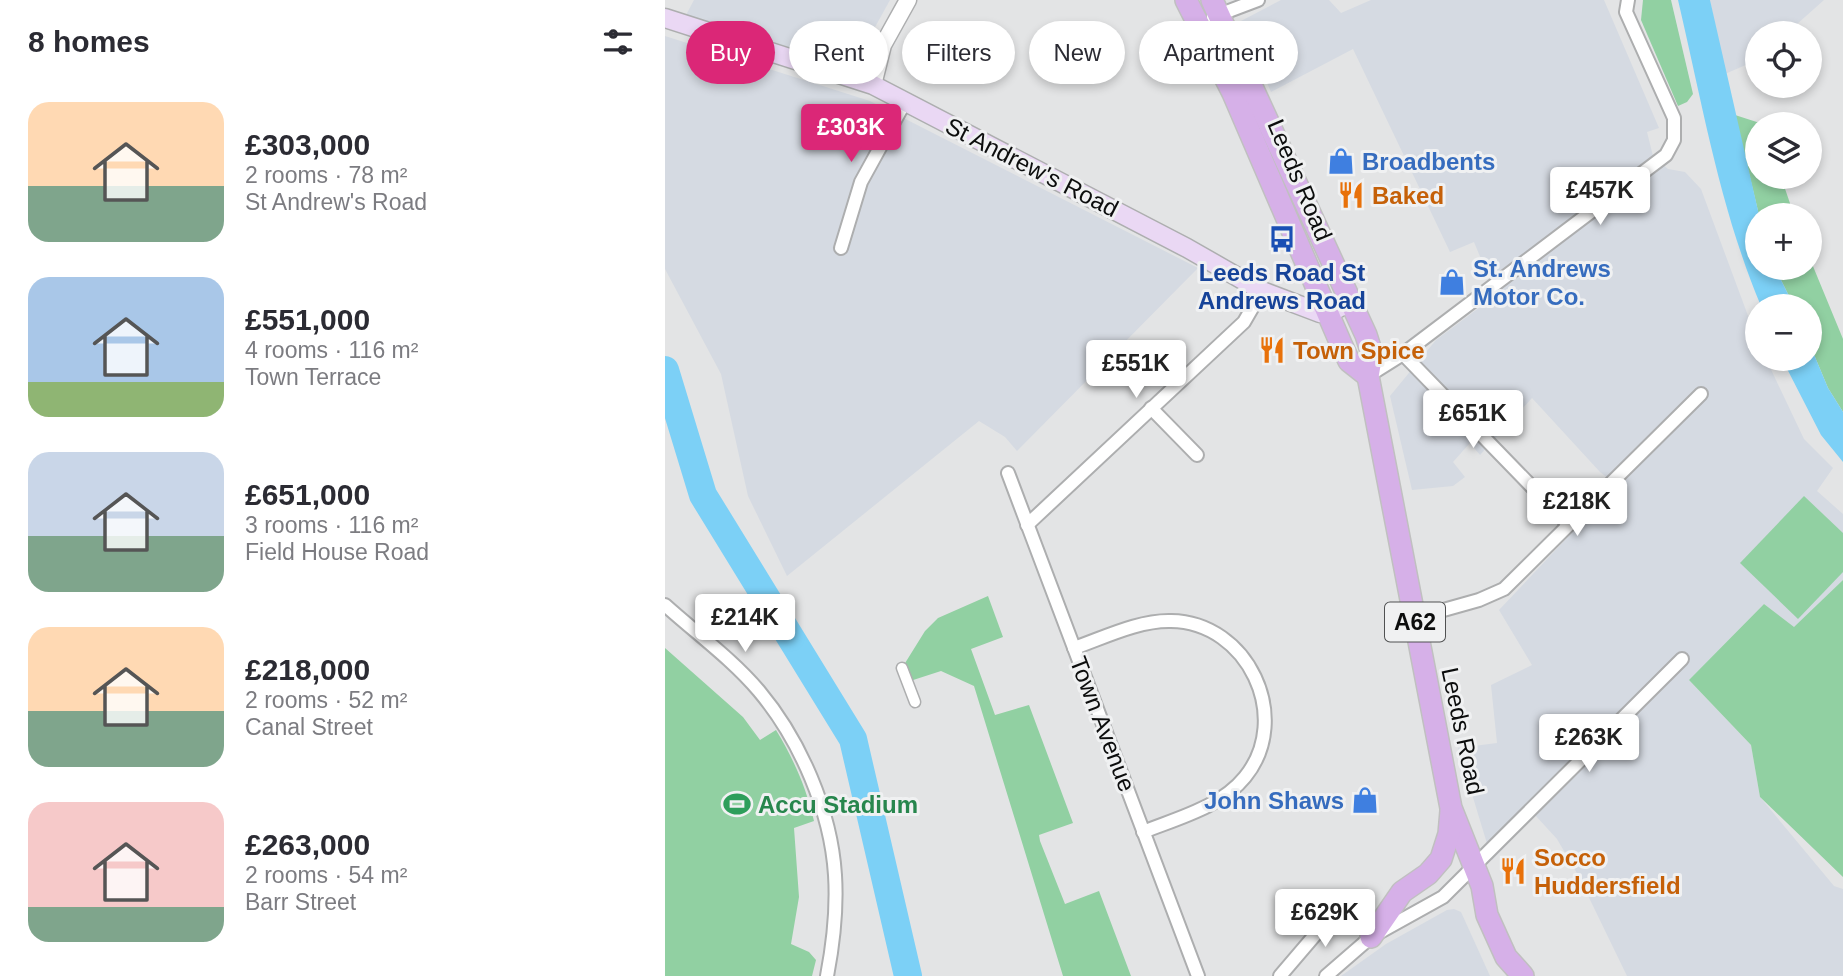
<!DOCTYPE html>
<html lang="en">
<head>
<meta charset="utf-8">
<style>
  body { margin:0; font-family:Arial,sans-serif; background:#f7f7f7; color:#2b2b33; height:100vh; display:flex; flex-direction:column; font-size:26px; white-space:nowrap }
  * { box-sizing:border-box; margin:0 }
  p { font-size:23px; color:#7c7c81 }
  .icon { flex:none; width:38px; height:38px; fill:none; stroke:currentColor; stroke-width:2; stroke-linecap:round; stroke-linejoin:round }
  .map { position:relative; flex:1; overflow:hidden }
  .panel { display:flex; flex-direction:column; background:#fff; width:665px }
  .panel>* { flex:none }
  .hud { position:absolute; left:21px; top:21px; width:665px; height:63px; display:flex; gap:14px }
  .tools { position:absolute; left:1080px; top:21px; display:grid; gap:14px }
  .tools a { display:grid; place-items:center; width:77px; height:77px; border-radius:50%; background:#fff; box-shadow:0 4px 10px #0003; font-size:35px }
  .price { position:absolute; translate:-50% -60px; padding:0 16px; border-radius:7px; background:#fff; color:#222; font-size:23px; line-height:46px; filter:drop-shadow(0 2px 4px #0008) }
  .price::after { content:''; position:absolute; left:50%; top:42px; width:21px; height:16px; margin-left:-10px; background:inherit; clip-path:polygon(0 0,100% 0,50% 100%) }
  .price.current { background:#db2777; color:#fff }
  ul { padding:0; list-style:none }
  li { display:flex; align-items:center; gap:21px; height:175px; padding:0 28px }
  li span { display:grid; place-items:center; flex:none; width:196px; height:140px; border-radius:21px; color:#555 }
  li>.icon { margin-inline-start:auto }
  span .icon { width:84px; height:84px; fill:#fffc; stroke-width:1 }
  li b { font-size:30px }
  h2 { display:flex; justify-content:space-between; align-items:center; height:84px; padding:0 28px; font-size:30px }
  .pill { padding:0 24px; border-radius:32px; background:#fff; box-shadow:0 4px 10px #0003; font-size:24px; line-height:63px }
  .pill.current { background:#db2777; color:#fff }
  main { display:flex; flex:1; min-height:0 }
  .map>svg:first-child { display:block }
  .built { fill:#d5dae2 }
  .green { fill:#91d0a2 }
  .water { fill:#7cd0f6 }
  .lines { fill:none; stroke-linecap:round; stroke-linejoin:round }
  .river { stroke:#7cd0f6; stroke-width:28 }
  .pedestrian-casing { stroke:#adaeaf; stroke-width:13 }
  .minor-casing { stroke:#adaeaf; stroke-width:16 }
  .tertiary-casing { stroke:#adaeaf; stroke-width:19 }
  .secondary-casing { stroke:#adaeaf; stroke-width:21 }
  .primary-casing { stroke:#c0c0c0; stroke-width:24 }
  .pedestrian { stroke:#fff; stroke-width:10 }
  .minor { stroke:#fff; stroke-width:12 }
  .tertiary { stroke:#fff; stroke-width:16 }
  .secondary { stroke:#ead8f4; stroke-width:18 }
  .primary { stroke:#d6b0e8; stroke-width:21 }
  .labels { text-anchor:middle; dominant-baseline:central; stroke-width:6; stroke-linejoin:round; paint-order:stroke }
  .shield { fill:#f0f1f2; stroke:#505152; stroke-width:2 }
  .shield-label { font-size:23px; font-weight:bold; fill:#0c0d0d }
  .shop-label { font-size:24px; font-weight:bold; fill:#366cbe; stroke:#f0f1f2; text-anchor:start }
  .street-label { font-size:24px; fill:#0c0d0d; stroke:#f0f1f2 }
  .food-label { font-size:24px; font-weight:bold; fill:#c56008; stroke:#f0f1f2; text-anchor:start }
  .transit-label { font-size:24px; font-weight:bold; fill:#164399; stroke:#f0f1f2 }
  .leisure-label { font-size:24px; font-weight:bold; fill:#27864d; stroke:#f0f1f2; text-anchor:start }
</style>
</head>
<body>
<main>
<section class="panel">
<h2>8 homes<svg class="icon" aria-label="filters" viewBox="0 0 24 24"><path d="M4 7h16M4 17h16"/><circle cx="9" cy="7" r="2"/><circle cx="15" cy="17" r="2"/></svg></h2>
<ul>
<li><span style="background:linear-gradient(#ffd9b3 60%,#7fa58c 0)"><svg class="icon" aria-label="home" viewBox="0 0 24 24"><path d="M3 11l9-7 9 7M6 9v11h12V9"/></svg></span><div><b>£303,000</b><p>2 rooms · 78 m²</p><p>St Andrew's Road</p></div></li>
<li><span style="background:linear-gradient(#a9c7e8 75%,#8fb573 0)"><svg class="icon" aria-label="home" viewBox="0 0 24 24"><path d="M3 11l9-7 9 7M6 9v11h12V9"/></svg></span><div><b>£551,000</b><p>4 rooms · 116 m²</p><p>Town Terrace</p></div></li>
<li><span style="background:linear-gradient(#c9d6e8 60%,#7fa58c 0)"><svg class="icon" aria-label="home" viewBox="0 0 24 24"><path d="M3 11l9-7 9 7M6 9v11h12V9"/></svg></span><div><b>£651,000</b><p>3 rooms · 116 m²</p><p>Field House Road</p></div></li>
<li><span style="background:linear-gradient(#ffd9b3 60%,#7fa58c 0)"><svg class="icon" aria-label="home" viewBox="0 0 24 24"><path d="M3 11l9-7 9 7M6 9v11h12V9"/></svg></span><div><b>£218,000</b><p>2 rooms · 52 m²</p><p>Canal Street</p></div></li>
<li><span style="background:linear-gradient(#f6c9c9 75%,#7fa58c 0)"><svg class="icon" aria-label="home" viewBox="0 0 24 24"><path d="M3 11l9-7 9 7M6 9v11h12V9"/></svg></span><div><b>£263,000</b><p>2 rooms · 54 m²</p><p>Barr Street</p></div></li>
</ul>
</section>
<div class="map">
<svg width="1178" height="976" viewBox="0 0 1178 976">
  <rect width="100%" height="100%" fill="#e3e4e5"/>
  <g class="built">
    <polygon points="29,0 225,0 188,67 21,15"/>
    <polygon points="616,0 664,0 676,13 706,0 939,0 994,128 982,132 988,156 1003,169 1020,172 1036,189 1092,340 1092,359 1101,359 1139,439 1168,468 1152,491 1178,514 1178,580 1129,628 1099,604 1024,680 1086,745 1095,797 1169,886 1178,889 1178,976 962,976 913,875 892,839 870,815 827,860 793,748 832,743 826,685 867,665 834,610 952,485 935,472 867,398 815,455 805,443 788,462 800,477 788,486 747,490 725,396 771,340 831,295 809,242 785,252 688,49 606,92 576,21"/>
    <polygon points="1045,0 1159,0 1122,33 1092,33 1092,60 1060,74"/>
    <polygon points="0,36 205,101 533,268 352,451 340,437 314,421 122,576 83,496 56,374 0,269"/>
    <polygon points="789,909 796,912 825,976 676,976 721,944 782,910"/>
  </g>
  <g class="green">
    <polygon points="978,0 1006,0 1028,94 1022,102 1013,106 976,20"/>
    <polygon points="1070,115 1098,124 1092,124 1092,177 1116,177 1129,215 1094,215"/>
    <polygon points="1145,259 1178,339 1178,412 1163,388 1145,345 1144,306 1129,306 1110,268 1144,268"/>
    <polygon points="1139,496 1178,533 1178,572 1133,619 1075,563"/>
    <polygon points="1178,580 1178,877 1095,797 1086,745 1024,680 1099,604 1129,627"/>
    <polygon points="323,596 338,637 306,649 330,715 364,705 408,823 374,835 375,841 400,904 434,891 466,976 398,976 309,686 276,671 242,682 237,668 260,631 273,618"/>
    <path d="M0 648 78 717 95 740 111 730C129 760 141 787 149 821L129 828 134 897 126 944 144 952 151 960 147 976H0Z"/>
  </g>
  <g class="water">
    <path d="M1013 0H1045L1094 215 1092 268H1110L1129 306H1096C1055 209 1037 102 1013 0Z"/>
    <polygon points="1145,345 1163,388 1178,412 1178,462 1156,435 1117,359 1144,359"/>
  </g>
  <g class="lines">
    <polyline class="river" points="0,370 38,495 188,739 243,976"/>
    <defs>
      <polyline id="pedestrian" points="237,668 250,702"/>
      <g id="minor">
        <polyline points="548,17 593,0"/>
        <polyline points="176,248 196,182 240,102"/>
        <polyline points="738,354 902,523"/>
        <polyline points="703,376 738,354 1001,155 1009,140 1009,118 961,12 963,0"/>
        <polyline points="486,408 532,455"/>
        <polyline points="343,473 533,976"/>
        <polyline points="362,525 579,322 597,291"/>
        <path d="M0 605C31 633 67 659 94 691 135 740 166 811 170 875 172 907 168 945 162 976"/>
        <polyline points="750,618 814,600 839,589 1036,394"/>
        <path d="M409 648C438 638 474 620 506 621 583 622 628 718 580 777 556 807 513 818 478 832"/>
        <polyline points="615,976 679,901"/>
        <polyline points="661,976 706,937 778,897 1017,659"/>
      </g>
      <g id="tertiary">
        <polyline points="171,72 190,70 216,47"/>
        <polyline points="208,85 218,45 243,0"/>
      </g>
      <polyline id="secondary" points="0,18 208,85 522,248 597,291 655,313 664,313 685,302"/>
      <g id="primary">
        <polyline points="521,0 568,93 676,344 684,361 703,376"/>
        <polyline points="547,0 701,335 707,354 703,376 786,808 817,886 822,915 841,957 858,976"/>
        <polyline points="706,937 737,892 763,874 776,859 784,834 786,811"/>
      </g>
    </defs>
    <use href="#pedestrian" class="pedestrian-casing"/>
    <use href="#minor" class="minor-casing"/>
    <use href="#tertiary" class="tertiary-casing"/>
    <use href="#secondary" class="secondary-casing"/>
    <use href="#primary" class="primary-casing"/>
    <use href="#pedestrian" class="pedestrian"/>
    <use href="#minor" class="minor"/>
    <use href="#tertiary" class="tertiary"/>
    <use href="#secondary" class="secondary"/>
    <use href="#primary" class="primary"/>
  </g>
  <defs>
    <symbol id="shop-bare" viewBox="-9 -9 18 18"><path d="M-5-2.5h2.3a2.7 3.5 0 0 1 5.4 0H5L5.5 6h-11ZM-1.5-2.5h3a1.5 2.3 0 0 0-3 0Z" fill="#3f7fe0" stroke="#f0f1f2" stroke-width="2.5" paint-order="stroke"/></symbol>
    <symbol id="restaurant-bare" viewBox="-9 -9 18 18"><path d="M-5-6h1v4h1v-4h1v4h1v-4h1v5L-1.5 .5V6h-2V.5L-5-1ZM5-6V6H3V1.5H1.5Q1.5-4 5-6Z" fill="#e8710a" stroke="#f0f1f2" stroke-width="2.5" paint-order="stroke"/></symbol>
    <symbol id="bus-bare" viewBox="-9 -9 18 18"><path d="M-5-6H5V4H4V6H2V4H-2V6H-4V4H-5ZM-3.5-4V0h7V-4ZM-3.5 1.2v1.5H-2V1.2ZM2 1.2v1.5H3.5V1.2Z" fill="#1a4fb4" stroke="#f0f1f2" stroke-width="2.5" paint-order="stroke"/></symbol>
    <symbol id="stadium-bare" viewBox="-9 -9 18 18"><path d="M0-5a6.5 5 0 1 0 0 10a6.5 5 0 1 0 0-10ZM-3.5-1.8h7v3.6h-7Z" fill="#2e9e5b" stroke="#f0f1f2" stroke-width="2.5" paint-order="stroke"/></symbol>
  </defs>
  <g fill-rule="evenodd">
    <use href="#shop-bare" x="657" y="142" width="38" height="38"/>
    <use href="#restaurant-bare" x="667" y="176" width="38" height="38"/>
    <use href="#bus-bare" x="598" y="220" width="38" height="38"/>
    <use href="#shop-bare" x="768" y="263" width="38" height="38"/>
    <use href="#restaurant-bare" x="588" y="331" width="38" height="38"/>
    <use href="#shop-bare" x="681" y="781" width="38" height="38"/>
    <use href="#stadium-bare" x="53" y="785" width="38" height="38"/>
    <use href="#restaurant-bare" x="829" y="852" width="38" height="38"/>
  </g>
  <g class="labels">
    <rect class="shield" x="720" y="602.5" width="60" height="39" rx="5"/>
    <g class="shield-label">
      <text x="750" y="622">A62</text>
    </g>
    <g class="shop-label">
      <text x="697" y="161">Broadbents</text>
      <text x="808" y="268">St. Andrews<tspan x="808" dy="28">Motor Co.</tspan></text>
      <text x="679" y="800" text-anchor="end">John Shaws</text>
    </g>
    <g class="street-label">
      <text transform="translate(367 167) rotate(27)">St Andrew's Road</text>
      <text transform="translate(635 180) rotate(67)">Leeds Road</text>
      <text transform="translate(438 724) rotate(69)">Town Avenue</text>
      <text transform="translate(798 731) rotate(78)">Leeds Road</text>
    </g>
    <g class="food-label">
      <text x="707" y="195">Baked</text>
      <text x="628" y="350">Town Spice</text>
      <text x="869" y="857">Socco<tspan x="869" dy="28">Huddersfield</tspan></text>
    </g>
    <g class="transit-label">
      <text x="617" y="272">Leeds Road St<tspan x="617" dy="28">Andrews Road</tspan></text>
    </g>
    <g class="leisure-label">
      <text x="93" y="804">Accu Stadium</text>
    </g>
  </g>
</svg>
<div class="tools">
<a><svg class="icon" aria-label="locate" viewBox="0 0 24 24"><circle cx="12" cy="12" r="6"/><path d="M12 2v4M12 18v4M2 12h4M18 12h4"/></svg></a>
<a><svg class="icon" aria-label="layers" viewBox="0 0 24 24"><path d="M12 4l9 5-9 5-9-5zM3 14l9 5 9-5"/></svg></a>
<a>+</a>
<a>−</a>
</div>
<b class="price current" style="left:186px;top:164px">£303K</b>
<b class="price" style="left:935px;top:227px">£457K</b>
<b class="price" style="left:471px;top:400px">£551K</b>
<b class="price" style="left:808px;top:450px">£651K</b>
<b class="price" style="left:912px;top:538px">£218K</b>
<b class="price" style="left:80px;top:654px">£214K</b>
<b class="price" style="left:924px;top:774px">£263K</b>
<b class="price" style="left:660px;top:949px">£629K</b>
<div class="hud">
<a class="pill current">Buy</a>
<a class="pill">Rent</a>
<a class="pill">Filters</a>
<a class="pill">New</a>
<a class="pill">Apartment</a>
</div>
</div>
</main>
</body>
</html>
